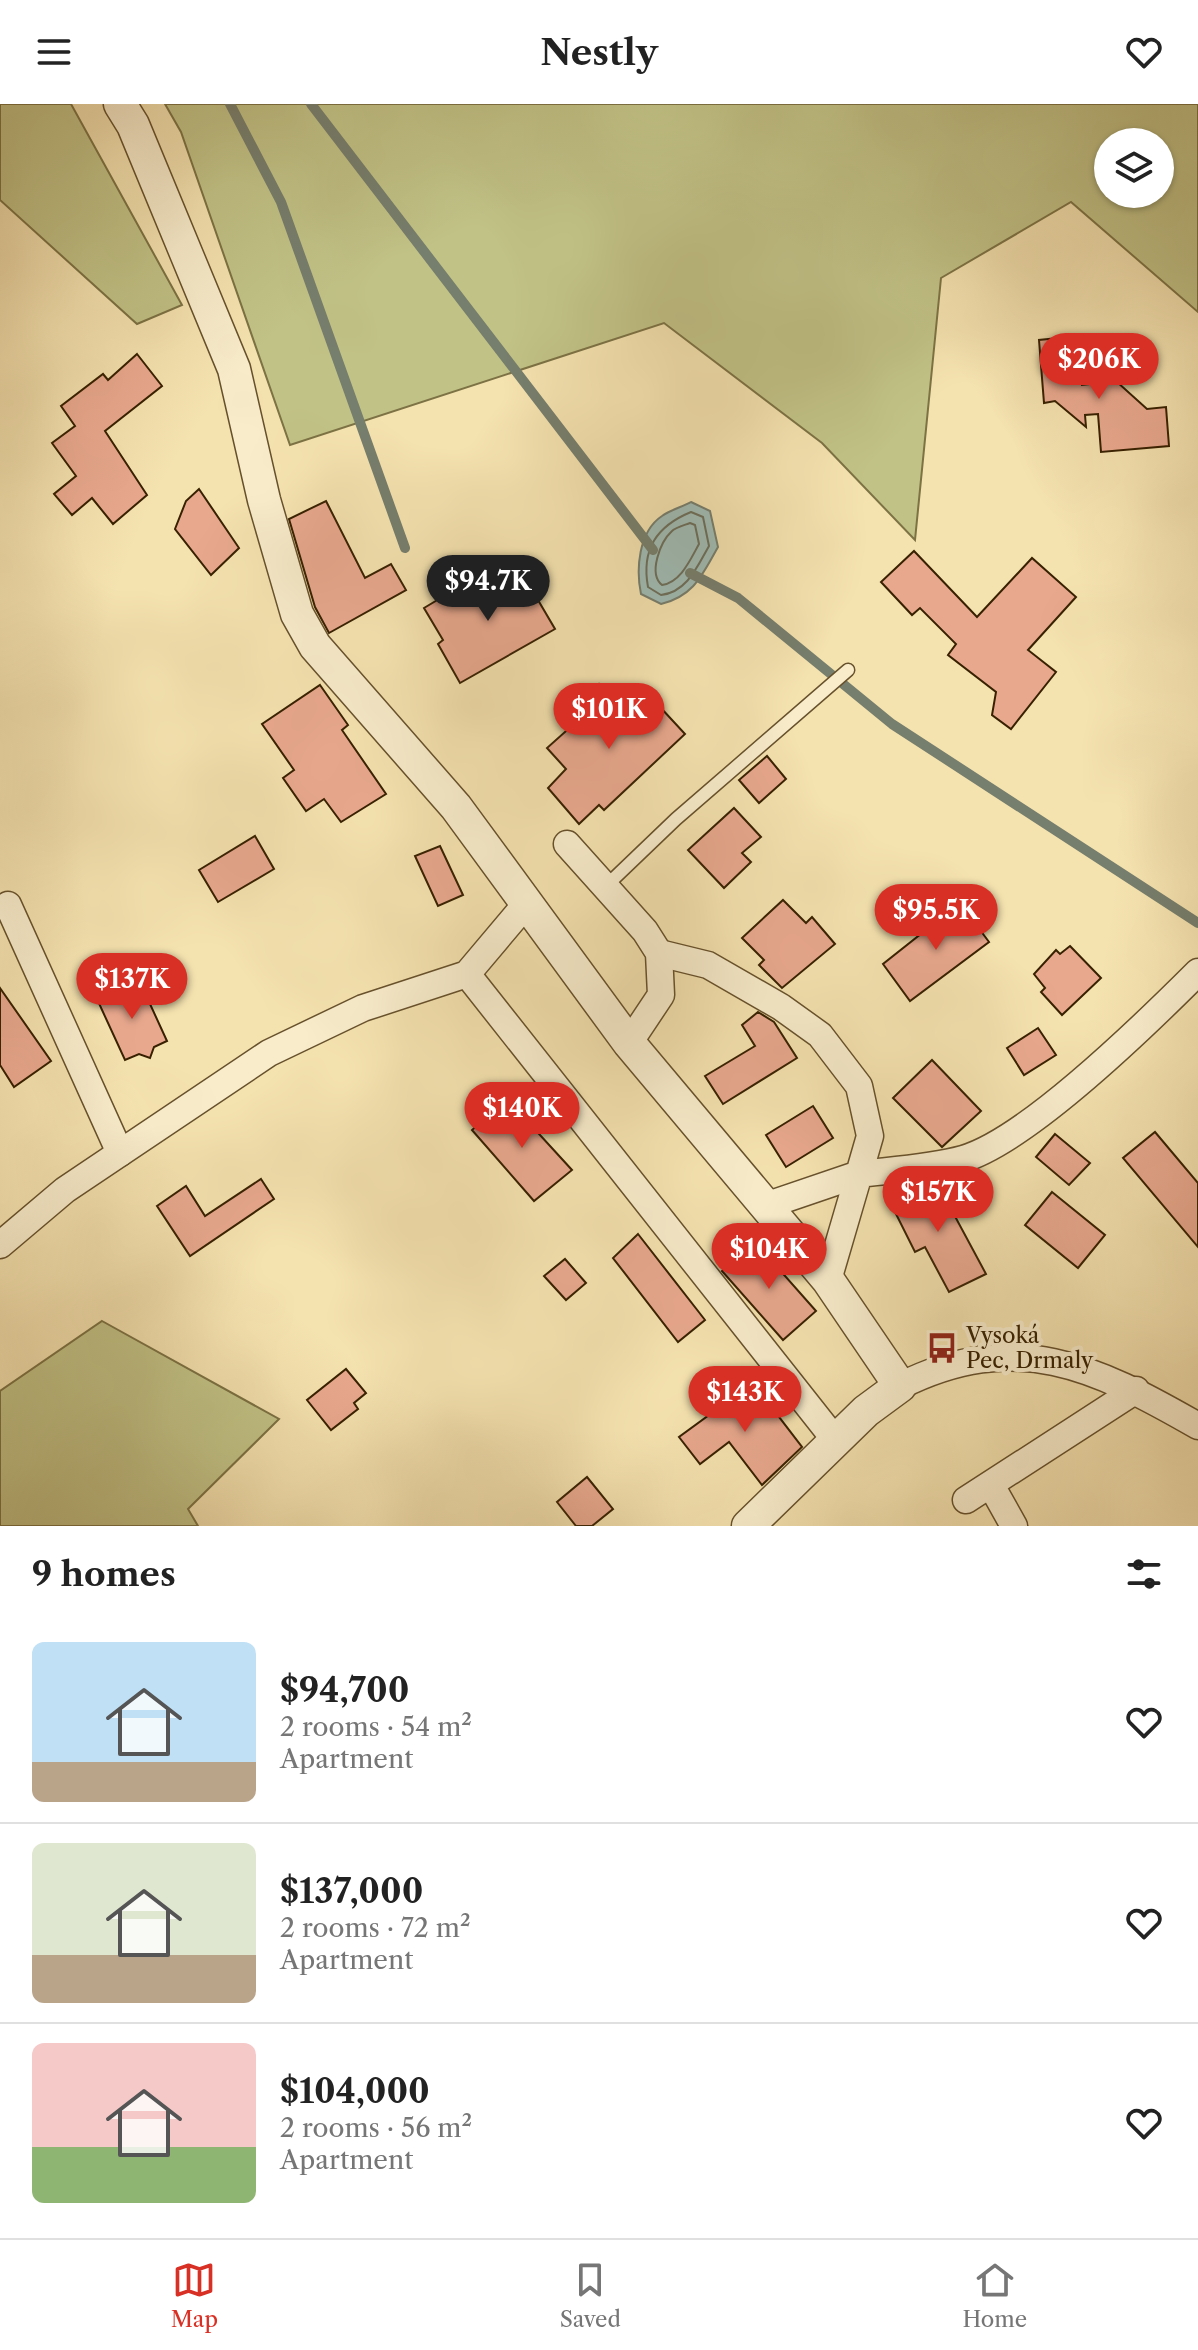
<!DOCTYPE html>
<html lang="en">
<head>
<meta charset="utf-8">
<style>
  body { margin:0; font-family:"Libre Caslon Text",serif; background:#f6f6f6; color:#222; height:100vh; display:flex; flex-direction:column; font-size:30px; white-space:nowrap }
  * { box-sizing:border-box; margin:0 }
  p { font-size:26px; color:#767676 }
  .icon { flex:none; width:44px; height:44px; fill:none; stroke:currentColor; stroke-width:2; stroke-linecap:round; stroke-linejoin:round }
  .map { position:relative; height:1422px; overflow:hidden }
  .drawer { display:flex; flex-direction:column; background:#fff; flex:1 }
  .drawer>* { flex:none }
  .buttons { position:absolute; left:1094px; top:24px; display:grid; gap:16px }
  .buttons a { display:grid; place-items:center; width:80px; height:80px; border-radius:50%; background:#fff; box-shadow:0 2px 6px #0004; font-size:40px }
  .price { position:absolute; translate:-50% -68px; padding:0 18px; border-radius:28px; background:#d93025; color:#fff; font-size:26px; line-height:52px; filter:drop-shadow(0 2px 4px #0008) }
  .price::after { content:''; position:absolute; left:50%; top:48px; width:24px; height:18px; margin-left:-12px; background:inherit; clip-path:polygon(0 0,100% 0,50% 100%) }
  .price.selected { background:#222; color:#fff }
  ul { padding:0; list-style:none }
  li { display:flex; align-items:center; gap:24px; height:200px; padding:0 32px }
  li+li { border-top:2px solid #e0e0e0 }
  li span { display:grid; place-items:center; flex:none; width:224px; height:160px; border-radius:12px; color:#555 }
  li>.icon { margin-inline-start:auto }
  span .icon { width:96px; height:96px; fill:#fffc; stroke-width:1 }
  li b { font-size:34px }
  h2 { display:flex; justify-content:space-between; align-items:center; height:96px; padding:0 32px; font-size:34px }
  header { display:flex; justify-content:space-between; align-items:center; height:104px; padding:0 32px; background:#fff; font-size:36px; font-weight:700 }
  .dock { display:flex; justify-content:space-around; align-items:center; height:112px; border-top:2px solid #e0e0e0; background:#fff; font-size:22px; color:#767676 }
  .dock a { display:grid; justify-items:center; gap:4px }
  .dock .selected { color:#d93025 }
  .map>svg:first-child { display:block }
  .green { fill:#c1c286; stroke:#7c7244; stroke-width:2; fill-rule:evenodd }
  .water { fill:#9fbcb5; stroke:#767e6d; stroke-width:2 }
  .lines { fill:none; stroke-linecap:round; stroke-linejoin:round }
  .shore { stroke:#6c6e5b; stroke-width:2 }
  .stream { stroke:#767e6d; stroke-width:10 }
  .building { fill:#e8a88e; stroke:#382101; stroke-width:2 }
  .service-casing { stroke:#67512c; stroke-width:15 }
  .minor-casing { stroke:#67512c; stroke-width:29 }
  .tertiary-casing { stroke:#67512c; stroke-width:35 }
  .service { stroke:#f8eccb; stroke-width:12 }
  .minor { stroke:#f8eccb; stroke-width:26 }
  .tertiary { stroke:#f8eccb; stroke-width:32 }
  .labels { text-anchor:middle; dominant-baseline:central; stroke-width:8; stroke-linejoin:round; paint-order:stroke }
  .poi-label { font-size:22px; fill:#382101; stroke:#f8eccb; text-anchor:start }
</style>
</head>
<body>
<header><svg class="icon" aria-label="menu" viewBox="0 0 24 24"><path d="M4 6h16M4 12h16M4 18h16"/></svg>Nestly<svg class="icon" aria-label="heart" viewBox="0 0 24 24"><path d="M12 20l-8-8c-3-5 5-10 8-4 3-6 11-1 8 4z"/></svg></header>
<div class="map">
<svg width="1198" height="1422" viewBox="0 0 1198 1422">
  <rect width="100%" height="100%" fill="#f4e2af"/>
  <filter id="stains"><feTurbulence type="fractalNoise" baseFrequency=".0025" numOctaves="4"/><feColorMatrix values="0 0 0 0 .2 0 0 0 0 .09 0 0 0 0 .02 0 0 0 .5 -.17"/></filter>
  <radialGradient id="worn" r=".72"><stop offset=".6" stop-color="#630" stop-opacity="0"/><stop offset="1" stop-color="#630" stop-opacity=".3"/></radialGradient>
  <g class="green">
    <polygon points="0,0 71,0 182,201 137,220 0,96"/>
    <path d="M165 0H1198V208L1071 98 941 174 915 436 822 339 664 219 290 341 181 28ZM1108 38H1160V90H1108Z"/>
    <polygon points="102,1217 279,1315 188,1405 198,1422 0,1422 0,1287"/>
  </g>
  <path class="water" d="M691 398 710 407 718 443C702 471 694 492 661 500L641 490C636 466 638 428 662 412 670 406 682 403 691 398Z"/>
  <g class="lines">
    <g class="shore">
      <path d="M691 408 703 413 709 442C697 463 687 488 661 491L648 483C641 445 657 422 691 408Z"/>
      <path d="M690 419 695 421 699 440C690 456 681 478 662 481 648 470 660 438 672 427 676 423 685 421 690 419Z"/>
    </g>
    <g class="stream">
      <polyline points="230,0 281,98 405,444"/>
      <polyline points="311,0 653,446"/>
      <polyline points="690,469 738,494 892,620 1198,819"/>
    </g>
  </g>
  <g class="building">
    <polygon points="1078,232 1082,281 1116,277 1147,305 1166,303 1169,342 1101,348 1098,310 1085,311 1086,323 1055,297 1044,299 1039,236"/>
    <polygon points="137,250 162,282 105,327 147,391 113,420 92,394 72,411 54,390 76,372 52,339 75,322 61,302 103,270 108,276"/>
    <polygon points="199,385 239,444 211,471 175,425 186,397"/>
    <polygon points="326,397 365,474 391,460 406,486 329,529 315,503 289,415"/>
    <polygon points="914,447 977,513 1032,454 1076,493 1028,546 1056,568 1011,625 992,611 996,588 948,551 956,540 920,504 912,511 881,478"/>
    <polygon points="518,462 555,525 460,579 438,540 443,536 424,504 466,479 472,490"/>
    <polygon points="599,580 627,610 648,590 685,630 604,706 599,701 579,720 548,684 566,665 547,644 584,611 574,602"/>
    <polygon points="320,581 348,621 342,626 386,690 341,718 324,695 306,707 283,674 294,666 262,620"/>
    <polygon points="767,652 786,675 759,699 739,676"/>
    <polygon points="734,704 761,733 742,749 751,758 724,784 688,746"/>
    <polygon points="255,732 274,765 218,798 199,766"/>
    <polygon points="440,742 463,791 438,802 415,752"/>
    <polygon points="783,796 806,819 812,813 835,840 782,884 759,861 764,856 742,834"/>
    <polygon points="960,799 989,838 910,897 883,860"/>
    <polygon points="1070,842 1101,874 1062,911 1041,888 1045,884 1034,870 1056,846 1060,850"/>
    <polygon points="139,876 167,937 154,943 150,954 139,950 125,956 97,895"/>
    <polygon points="0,884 51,957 14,983 0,961"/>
    <polygon points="758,908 774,918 797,954 723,1000 705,972 755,942 742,921"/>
    <polygon points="1038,924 1056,951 1024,971 1007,944"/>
    <polygon points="932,956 981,1007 942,1043 893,994"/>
    <polygon points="507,995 572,1066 534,1097 472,1026"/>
    <polygon points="813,1002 833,1034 786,1063 766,1031"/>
    <polygon points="1155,1028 1198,1079 1198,1143 1123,1054"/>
    <polygon points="1055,1030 1090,1059 1069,1081 1036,1053"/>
    <polygon points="261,1075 274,1095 190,1152 157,1102 186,1082 205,1112"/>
    <polygon points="936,1077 986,1170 949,1188 925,1143 915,1148 890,1098 925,1079"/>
    <polygon points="1052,1088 1105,1131 1078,1164 1025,1121"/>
    <polygon points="638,1130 705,1216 678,1238 613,1154"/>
    <polygon points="755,1138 816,1207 783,1236 722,1167"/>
    <polygon points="565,1155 586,1179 566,1196 544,1172"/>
    <polygon points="346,1265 366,1289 354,1299 358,1305 331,1326 307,1296"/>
    <polygon points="753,1279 802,1343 762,1381 729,1338 700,1360 679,1333"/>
    <polygon points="587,1373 613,1405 592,1422 576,1422 557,1398"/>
  </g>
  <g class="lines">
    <defs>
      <polyline id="service" points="605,783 676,715 848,566"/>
      <g id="minor">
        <polyline points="567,740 645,827 659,849 661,891 629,939"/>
        <polyline points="8,801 120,1049"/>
        <polyline points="659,849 708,861 781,903 820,931 859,982 870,1032 859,1070 765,1102"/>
        <polyline points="467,870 836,1337"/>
        <polyline points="0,1141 65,1086 269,949 363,904 467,870 526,800"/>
        <path d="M828 1176 859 1070C893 1066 930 1064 963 1055 1028 1036 1148 918 1198 868"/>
        <path d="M900 1282C1016 1224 1095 1263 1198 1322"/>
        <polyline points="991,1381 1014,1422"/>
        <polyline points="966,1396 1136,1286"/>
      </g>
      <polyline id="tertiary" points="120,0 133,21 234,265 264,396 297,510 315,542 456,703 629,939 828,1176 900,1282 866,1307 748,1422"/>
    </defs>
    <use href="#service" class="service-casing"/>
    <use href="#minor" class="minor-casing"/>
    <use href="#tertiary" class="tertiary-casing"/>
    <use href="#service" class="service"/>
    <use href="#minor" class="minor"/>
    <use href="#tertiary" class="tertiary"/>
  </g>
  <defs>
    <symbol id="bus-bare" viewBox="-9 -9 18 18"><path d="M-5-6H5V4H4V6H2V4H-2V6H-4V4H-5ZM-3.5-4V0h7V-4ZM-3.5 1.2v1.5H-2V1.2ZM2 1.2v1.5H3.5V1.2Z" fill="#8f2418" stroke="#f8eccb" stroke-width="2.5" paint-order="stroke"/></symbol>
  </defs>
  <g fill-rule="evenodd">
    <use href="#bus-bare" x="920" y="1222" width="44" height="44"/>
  </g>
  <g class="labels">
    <g class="poi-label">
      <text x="966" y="1231">Vysoká<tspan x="966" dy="25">Pec, Drmaly</tspan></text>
    </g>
  </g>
  <rect width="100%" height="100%" filter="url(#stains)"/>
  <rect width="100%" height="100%" fill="url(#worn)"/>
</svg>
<div class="buttons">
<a><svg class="icon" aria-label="layers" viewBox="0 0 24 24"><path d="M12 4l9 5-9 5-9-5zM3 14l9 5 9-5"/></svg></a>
</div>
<b class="price" style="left:1099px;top:297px">$206K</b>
<b class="price selected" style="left:488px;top:519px">$94.7K</b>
<b class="price" style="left:609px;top:647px">$101K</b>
<b class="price" style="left:936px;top:848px">$95.5K</b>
<b class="price" style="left:132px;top:917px">$137K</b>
<b class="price" style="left:522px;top:1046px">$140K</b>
<b class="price" style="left:938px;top:1130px">$157K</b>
<b class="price" style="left:769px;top:1187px">$104K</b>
<b class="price" style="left:745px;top:1330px">$143K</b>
</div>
<section class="drawer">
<h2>9 homes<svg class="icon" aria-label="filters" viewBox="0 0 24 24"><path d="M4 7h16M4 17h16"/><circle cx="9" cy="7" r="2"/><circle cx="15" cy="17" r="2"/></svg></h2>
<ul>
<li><span style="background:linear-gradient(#bfe0f5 75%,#b9a48a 0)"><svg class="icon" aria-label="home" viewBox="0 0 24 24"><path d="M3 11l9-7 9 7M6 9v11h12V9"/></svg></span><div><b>$94,700</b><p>2 rooms · 54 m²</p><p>Apartment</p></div><svg class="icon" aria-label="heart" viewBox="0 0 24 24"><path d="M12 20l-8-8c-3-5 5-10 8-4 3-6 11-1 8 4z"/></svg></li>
<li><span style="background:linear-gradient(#dfe7d0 70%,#b9a48a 0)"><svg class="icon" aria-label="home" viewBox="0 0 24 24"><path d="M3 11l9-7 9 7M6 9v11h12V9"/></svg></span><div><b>$137,000</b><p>2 rooms · 72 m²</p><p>Apartment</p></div><svg class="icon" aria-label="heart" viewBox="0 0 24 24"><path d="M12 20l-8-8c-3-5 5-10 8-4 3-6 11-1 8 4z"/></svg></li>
<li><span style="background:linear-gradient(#f6c9c9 65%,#8fb573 0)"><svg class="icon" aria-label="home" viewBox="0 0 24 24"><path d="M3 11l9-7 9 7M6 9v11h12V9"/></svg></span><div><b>$104,000</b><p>2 rooms · 56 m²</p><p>Apartment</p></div><svg class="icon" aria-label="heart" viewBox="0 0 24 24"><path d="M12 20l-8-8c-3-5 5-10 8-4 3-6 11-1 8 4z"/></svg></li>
</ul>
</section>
<nav class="dock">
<a class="selected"><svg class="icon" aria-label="map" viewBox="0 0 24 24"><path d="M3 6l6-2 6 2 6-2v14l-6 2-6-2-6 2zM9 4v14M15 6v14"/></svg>Map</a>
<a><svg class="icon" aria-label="saved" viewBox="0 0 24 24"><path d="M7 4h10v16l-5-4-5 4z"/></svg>Saved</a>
<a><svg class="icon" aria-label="home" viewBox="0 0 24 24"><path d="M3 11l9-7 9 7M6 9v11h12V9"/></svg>Home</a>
</nav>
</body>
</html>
